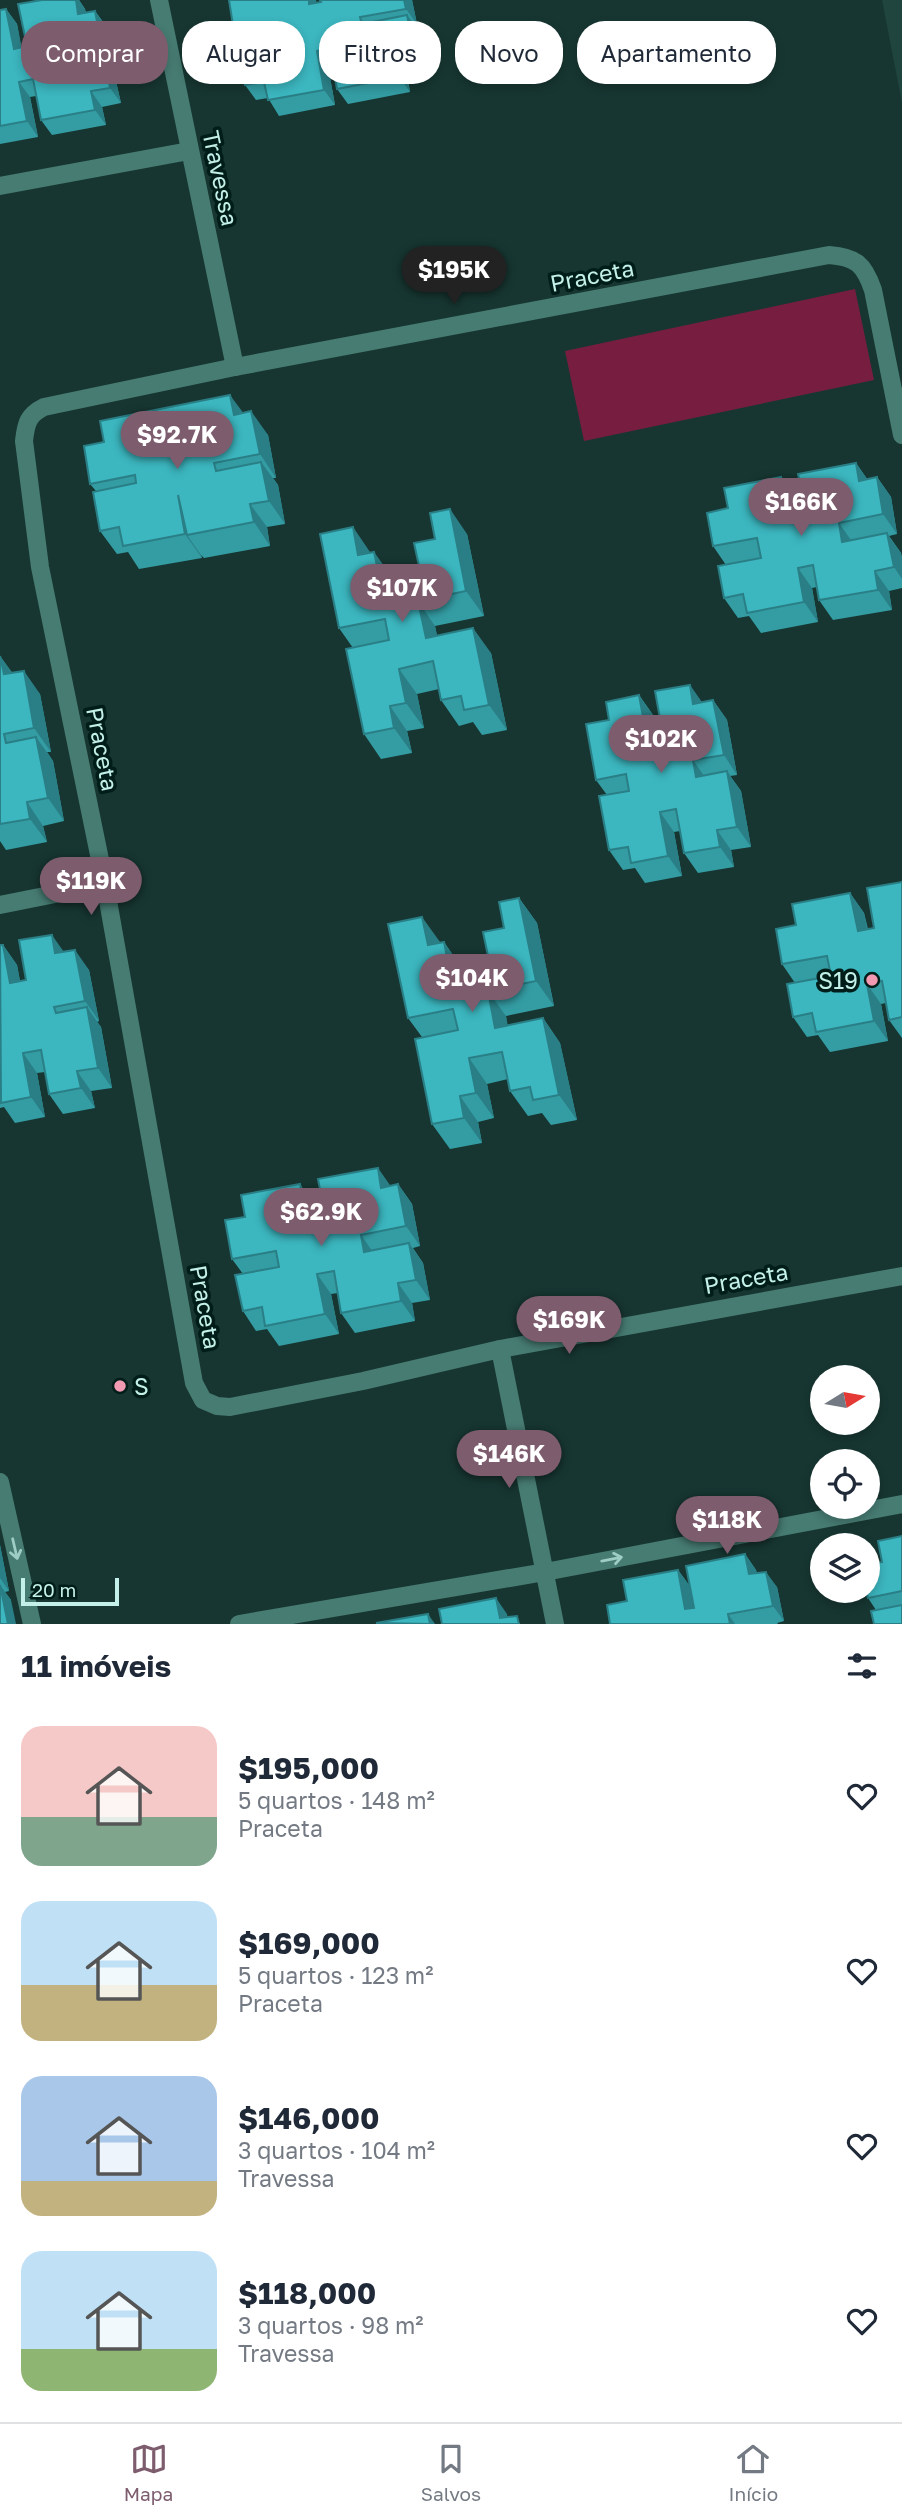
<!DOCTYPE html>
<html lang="pt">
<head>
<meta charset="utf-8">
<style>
  body { margin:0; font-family:"Golos Text",sans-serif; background:#f2f2f3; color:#1f2937; height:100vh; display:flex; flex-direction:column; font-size:26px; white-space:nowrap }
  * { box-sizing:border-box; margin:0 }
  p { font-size:23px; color:#747a83 }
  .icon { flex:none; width:38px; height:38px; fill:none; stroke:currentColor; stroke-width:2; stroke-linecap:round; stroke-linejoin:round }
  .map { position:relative; height:1624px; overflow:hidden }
  .drawer { display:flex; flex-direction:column; background:#fff; flex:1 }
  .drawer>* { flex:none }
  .top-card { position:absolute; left:21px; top:21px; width:861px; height:63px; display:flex; gap:14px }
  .needle { width:46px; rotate:79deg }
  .fabs { position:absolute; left:810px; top:1365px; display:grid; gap:14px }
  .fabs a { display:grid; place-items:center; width:70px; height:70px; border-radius:50%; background:#fff; box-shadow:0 4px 10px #0003; font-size:35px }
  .scale { position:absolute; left:21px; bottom:18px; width:98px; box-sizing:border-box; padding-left:7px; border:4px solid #c3f0e8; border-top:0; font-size:19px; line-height:24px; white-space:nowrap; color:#c3f0e8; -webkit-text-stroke:5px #001d19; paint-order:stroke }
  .price { position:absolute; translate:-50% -60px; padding:0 16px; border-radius:24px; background:#7d5c6e; color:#fff; font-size:23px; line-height:46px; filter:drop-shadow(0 2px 4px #0008) }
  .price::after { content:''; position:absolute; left:50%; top:42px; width:21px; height:16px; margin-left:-10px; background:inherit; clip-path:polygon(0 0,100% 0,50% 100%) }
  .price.on { background:#222; color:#fff }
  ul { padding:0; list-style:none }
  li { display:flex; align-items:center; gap:21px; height:175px; padding:0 21px }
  li span { display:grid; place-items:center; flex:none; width:196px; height:140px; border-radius:21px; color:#555 }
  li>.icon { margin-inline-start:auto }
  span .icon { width:84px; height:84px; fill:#fffc; stroke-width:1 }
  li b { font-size:30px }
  h2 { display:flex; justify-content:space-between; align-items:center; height:84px; padding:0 21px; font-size:30px }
  .tag { padding:0 24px; border-radius:28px; background:#fff; box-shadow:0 4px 10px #0003; font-size:24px; line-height:63px }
  .tag.on { background:#7d5c6e; color:#fff }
  .tabs { display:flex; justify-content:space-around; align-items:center; height:98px; border-top:2px solid #e0e1e3; background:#fff; font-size:19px; color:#747a83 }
  .tabs a { display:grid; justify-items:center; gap:4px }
  .tabs .on { color:#7d5c6e }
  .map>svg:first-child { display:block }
  .built { fill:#20443e }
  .green { fill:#771e40 }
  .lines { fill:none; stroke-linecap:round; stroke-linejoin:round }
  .minor { stroke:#477c73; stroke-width:18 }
  .wall { fill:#349da4 }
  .shaded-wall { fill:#2a7f86 }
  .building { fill:#3cb6bf; stroke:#2a7f86; stroke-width:2 }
  .oneway { stroke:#9ecdc5 }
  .poi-dot { fill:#f19ab2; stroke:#001d19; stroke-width:2.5 }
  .labels { text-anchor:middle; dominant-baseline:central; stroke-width:7; stroke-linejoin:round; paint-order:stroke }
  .street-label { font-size:23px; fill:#c3f0e8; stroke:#001d19 }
  .poi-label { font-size:23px; fill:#c3f0e8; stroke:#001d19; text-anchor:end }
</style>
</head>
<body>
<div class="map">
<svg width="902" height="1624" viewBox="0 0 902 1624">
  <rect width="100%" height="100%" fill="#173631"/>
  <polygon class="built" points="882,0 902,0 902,103"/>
  <polygon class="green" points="855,289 874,380 584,441 565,351"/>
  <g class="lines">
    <g class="minor">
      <polyline points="159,0 235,367"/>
      <polyline points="0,186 189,151"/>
      <path d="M902 435 873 290C864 264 856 257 829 255L235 367 44 407C28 415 26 423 24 441L40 567 105 884 194 1383 203 1400 217 1406 230 1407 363 1381 500 1349 902 1276"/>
      <polyline points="0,905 105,884"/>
      <polyline points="500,1349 555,1624"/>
      <polyline points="0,1482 32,1624"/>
      <polyline points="239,1624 545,1572 902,1504"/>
    </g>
  </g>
  <g class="wall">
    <polygon points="42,0 79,0 85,9 86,13 95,11 106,26 112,57 67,65 67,68 115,77 121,103 102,107 106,125 52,135 41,120 36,96 30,97 38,137 0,144 0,10 6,9 17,24 21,47 27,46"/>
    <polygon points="320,0 412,0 417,24 414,25 418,30 426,71 407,74 410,92 348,104 337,89 332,65 328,66 335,105 279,116 268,98 256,100 245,85 240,45 235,38 321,2"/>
    <polygon points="243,413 268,435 276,478 273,478 278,485 285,524 267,527 270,546 204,558 201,555 202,558 139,569 128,552 117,554 100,531 96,491 90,484"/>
    <polygon points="856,463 867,479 877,477 891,497 897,534 889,536 901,553 902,559 902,588 889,591 892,610 833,620 819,600 817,587 812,588 818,622 761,633 749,616 738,618 724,598 726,565 713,546 728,508 781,477 795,497 798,511 805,510"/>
    <polygon points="467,534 484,616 435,626 437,636 491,653 507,730 482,735 473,722 459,726 441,700 439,689 417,694 424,728 407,731 412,753 381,759 364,734 353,648 339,628 392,577 393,586 422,580"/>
    <polygon points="0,656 12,673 40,694 51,752 47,752 53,761 64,821 43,826 47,842 6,850 0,841"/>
    <polygon points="639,695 653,715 656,732 662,730 702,702 713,700 727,720 737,775 730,776 741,791 751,847 731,850 734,867 698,873 684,853 680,831 674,832 682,876 645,883 635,868 623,870 609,850 607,795 596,780 609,720"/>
    <polygon points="902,882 902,1038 889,1020 886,1003 881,1004 888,1041 830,1052 818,1035 807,1037 793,1017 795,983 782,964 796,925 850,893 864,913 868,929 874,928"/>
    <polygon points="519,898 537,923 554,1006 506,1016 507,1025 543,1018 560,1043 577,1120 551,1125 542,1113 528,1116 510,1091 508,1079 487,1084 494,1118 478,1122 482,1143 450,1149 432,1124 422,1037 408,1018 440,942 444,942 461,967 463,975 491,970 504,928"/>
    <polygon points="0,945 3,945 17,965 20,981 26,980 64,952 89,970 99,1021 97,1022 101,1027 112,1088 91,1091 95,1108 63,1114 49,1094 45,1072 37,1073 45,1117 15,1123 4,1107 0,1108"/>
    <polygon points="398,1184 412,1204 420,1246 413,1248 423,1263 430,1300 412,1303 415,1321 355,1333 341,1313 338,1293 331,1294 339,1334 279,1346 267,1329 256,1331 243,1311 243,1274 232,1259 245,1217 314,1204 318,1222 326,1221 390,1186"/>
    <polygon points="902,1536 902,1624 876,1610 868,1598 882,1562"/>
    <polygon points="0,1545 9,1591 5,1592 11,1600 0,1624"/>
    <polygon points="745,1554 756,1570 757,1573 777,1587 784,1621 777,1623 778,1624 610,1624 627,1601 678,1570 689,1585 693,1608 694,1608"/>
  </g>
  <g class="shaded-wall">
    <polygon points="76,0 79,0 85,9 89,30 78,14"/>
    <polygon points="309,0 316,0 320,20 309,4"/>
    <polygon points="404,0 412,0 417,24 406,9"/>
    <polygon points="6,9 17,24 25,64 14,49"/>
    <polygon points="95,11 106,26 112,57 101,41"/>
    <polygon points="407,15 418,30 426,71 415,55"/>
    <polygon points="56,50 67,65 71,85 60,70"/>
    <polygon points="317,51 328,66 335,105 324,90"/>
    <polygon points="396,58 407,74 410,92 399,77"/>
    <polygon points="105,61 115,77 121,103 110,88"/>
    <polygon points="19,82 30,97 38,137 27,121"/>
    <polygon points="91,91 102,107 106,125 95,110"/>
    <polygon points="230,395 247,418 234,415"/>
    <polygon points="251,411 268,435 276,478 260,454"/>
    <polygon points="261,462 278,485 285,524 269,501"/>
    <polygon points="856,463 870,483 859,481"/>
    <polygon points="781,477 795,497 802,533 788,513"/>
    <polygon points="877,477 891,497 897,534 883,514"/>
    <polygon points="178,495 187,535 201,555 202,558 185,534"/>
    <polygon points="250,504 267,527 270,546 254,522"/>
    <polygon points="450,509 467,534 484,616 466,591"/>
    <polygon points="839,523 853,543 842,542"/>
    <polygon points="353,527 370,552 376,580 358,555"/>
    <polygon points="887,533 901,553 902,559 902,579 894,567"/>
    <polygon points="374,552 392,577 399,614 382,589"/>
    <polygon points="798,568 812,588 818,622 804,602"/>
    <polygon points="875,571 889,591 892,610 878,590"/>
    <polygon points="418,601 435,626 443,663 426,638"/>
    <polygon points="473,628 491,653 507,730 489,705"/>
    <polygon points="0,656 17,679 4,674"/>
    <polygon points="399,669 417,694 424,728 406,703"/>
    <polygon points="24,671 40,694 51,752 34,728"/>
    <polygon points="690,685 704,705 693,704"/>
    <polygon points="639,695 653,715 660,753 646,733"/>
    <polygon points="713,700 727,720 737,775 724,755"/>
    <polygon points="390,706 407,731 412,753 394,728"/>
    <polygon points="36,737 53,761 64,821 48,798"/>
    <polygon points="693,760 707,780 696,777"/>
    <polygon points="727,771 741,791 751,847 737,827"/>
    <polygon points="27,802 43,826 47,842 30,819"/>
    <polygon points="660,812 674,832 682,876 668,856"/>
    <polygon points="717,830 731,850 734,867 720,847"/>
    <polygon points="850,893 864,913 872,951 858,931"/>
    <polygon points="519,898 537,923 554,1006 536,981"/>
    <polygon points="422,917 440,942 446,970 428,945"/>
    <polygon points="52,935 66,955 55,953"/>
    <polygon points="444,942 461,967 469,1003 451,978"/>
    <polygon points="3,945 17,965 24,1003 10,983"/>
    <polygon points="75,950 89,970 99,1021 85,1001"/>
    <polygon points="867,984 881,1004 888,1041 874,1021"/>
    <polygon points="488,991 506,1016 513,1053 495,1028"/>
    <polygon points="87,1007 101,1027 112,1088 98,1068"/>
    <polygon points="543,1018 560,1043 577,1120 559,1095"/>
    <polygon points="23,1053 37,1073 45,1117 31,1097"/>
    <polygon points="469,1058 487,1084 494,1118 476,1093"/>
    <polygon points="77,1071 91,1091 95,1108 81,1088"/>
    <polygon points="460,1096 478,1122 482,1143 464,1118"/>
    <polygon points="378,1168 392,1188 381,1188"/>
    <polygon points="300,1184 314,1204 322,1244 308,1224"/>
    <polygon points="398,1184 412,1204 420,1246 406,1226"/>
    <polygon points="361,1235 375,1255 364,1252"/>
    <polygon points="409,1243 423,1263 430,1300 416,1280"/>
    <polygon points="317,1274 331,1294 339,1334 325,1314"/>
    <polygon points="398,1283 412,1303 415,1321 401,1301"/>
    <polygon points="0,1545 9,1591 0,1578"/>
    <polygon points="745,1554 756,1570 760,1590 749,1574"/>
    <polygon points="678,1570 689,1585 696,1624 685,1609"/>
    <polygon points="766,1572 777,1587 784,1621 773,1606"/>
    <polygon points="0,1585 11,1600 16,1624 8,1624"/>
    <polygon points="496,1598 507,1614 509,1624 500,1618"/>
    <polygon points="428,1614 435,1624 430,1624"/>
    <polygon points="728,1614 735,1624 730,1624"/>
  </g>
  <g class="building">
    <polygon points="42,0 76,0 78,14 95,11 101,41 56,50 60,70 105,61 110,88 91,91 95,110 41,120 33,79 19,82 27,121 0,126 0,10 6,9 14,49 27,46 18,4"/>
    <polygon points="229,0 309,0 309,4 321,2 320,0 404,0 406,9 360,17 362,24 407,15 415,55 396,58 399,77 337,89 329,48 317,51 324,90 268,100 264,82 245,85 238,45 281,37 280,30 235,38"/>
    <polygon points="230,395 234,415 251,411 260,454 214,463 216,471 261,462 269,501 250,504 254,522 187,535 178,495 185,534 123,546 119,527 100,531 93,492 136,483 135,475 90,484 84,446 104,442 100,421"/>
    <polygon points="856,463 859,481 877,477 883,514 839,523 842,542 887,533 894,567 875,571 878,590 819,600 813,565 798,568 804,602 747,613 743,594 724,598 718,566 761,558 757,538 713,546 707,513 728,508 724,488 781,477 788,513 805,510 798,474"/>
    <polygon points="450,509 466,591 418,601 426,638 473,628 489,705 464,710 461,696 441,700 433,661 399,669 406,703 390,706 394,728 364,734 346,649 389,640 385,619 339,628 320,534 353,527 358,555 374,552 382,589 422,580 414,543 435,539 430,513"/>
    <polygon points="0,656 4,674 24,671 34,728 4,734 6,743 36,737 48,798 27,802 30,819 0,824"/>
    <polygon points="690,685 693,704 713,700 724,755 693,760 696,777 727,771 737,827 717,830 720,847 684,853 676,809 660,812 668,856 631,863 628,847 609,850 599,796 629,791 626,774 596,780 586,724 609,720 606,702 639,695 646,733 662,730 655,691"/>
    <polygon points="902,882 902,1017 889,1020 882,981 867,984 874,1021 816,1032 812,1013 793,1017 787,984 831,976 827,956 782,964 776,929 796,925 792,904 850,893 858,931 874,928 867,888"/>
    <polygon points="519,898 536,981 488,991 495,1028 543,1018 559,1095 533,1100 530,1087 510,1091 502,1052 469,1058 476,1093 460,1096 464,1118 432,1124 415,1039 458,1030 453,1009 408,1018 388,924 422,917 428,945 444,942 451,978 491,970 483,932 504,928 499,902"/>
    <polygon points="52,935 55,953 75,950 85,1001 54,1007 56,1013 87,1007 98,1068 77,1071 81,1088 49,1094 41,1050 23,1053 31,1097 1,1103 0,945 3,945 10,983 26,980 19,940"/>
    <polygon points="378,1168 381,1188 398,1184 406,1226 361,1235 364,1252 409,1243 416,1280 398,1283 401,1301 341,1313 334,1271 317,1274 325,1314 265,1326 262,1307 243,1311 235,1275 279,1267 276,1251 232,1259 225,1220 245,1217 241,1195 300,1184 308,1224 326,1221 318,1179"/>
    <polygon points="902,1536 902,1591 868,1598 866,1591 868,1591 868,1565 882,1562 878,1541"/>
    <polygon points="745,1554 749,1574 766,1572 773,1606 728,1614 730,1624 610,1624 607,1605 627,1601 623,1580 678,1570 685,1609 694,1608 686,1566"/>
    <polygon points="0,1585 8,1624 0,1624"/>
    <polygon points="496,1598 500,1618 517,1616 519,1624 442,1624 439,1609"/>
    <polygon points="902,1605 902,1624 874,1624 871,1611"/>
    <polygon points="428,1614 430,1624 376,1623"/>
  </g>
  <defs><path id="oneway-shaft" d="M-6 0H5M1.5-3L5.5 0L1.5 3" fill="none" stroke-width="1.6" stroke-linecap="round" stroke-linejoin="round" transform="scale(1.75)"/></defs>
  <g class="oneway">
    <use href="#oneway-shaft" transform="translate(15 1549) rotate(77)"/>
    <use href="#oneway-shaft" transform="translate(612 1559) rotate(-11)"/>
  </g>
  <g class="poi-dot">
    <circle cx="872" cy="980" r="7"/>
    <circle cx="120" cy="1386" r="7"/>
  </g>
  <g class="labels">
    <g class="street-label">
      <text transform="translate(221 178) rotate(78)">Travessa</text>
      <text transform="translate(592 275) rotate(-11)">Praceta</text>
      <text transform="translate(103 749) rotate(79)">Praceta</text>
      <text transform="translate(746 1278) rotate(-10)">Praceta</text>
      <text transform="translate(206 1307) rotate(80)">Praceta</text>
    </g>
    <g class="poi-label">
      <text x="858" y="980">S19</text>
      <text x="134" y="1386" text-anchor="start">S</text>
    </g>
  </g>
</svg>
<div class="fabs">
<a><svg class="needle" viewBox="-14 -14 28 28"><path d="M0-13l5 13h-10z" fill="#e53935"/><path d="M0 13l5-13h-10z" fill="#747a83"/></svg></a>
<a><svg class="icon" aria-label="locate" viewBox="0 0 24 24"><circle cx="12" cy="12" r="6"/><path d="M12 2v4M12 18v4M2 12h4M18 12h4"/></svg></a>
<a><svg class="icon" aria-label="layers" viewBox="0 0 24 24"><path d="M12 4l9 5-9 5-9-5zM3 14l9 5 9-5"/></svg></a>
</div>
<div class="scale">20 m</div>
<b class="price on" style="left:454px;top:306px">$195K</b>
<b class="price" style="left:177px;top:471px">$92.7K</b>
<b class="price" style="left:801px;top:538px">$166K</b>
<b class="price" style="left:402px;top:624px">$107K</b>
<b class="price" style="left:661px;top:775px">$102K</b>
<b class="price" style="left:91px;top:917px">$119K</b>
<b class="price" style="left:472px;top:1014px">$104K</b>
<b class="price" style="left:321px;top:1248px">$62.9K</b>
<b class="price" style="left:569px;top:1356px">$169K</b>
<b class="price" style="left:509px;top:1490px">$146K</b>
<b class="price" style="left:727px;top:1556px">$118K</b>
<div class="top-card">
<a class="tag on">Comprar</a>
<a class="tag">Alugar</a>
<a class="tag">Filtros</a>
<a class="tag">Novo</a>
<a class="tag">Apartamento</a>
</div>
</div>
<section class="drawer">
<h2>11 imóveis<svg class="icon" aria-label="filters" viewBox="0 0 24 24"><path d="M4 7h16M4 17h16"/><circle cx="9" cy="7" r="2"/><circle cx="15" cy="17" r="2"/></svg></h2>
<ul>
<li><span style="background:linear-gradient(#f6c9c9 65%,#7fa58c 0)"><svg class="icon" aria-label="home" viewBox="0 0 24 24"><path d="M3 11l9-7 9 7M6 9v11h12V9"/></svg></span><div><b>$195,000</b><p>5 quartos · 148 m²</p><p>Praceta</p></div><svg class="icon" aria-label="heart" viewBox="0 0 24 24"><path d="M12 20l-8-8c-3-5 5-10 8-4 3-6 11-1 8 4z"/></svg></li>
<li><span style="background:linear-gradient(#bfe0f5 60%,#c2b280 0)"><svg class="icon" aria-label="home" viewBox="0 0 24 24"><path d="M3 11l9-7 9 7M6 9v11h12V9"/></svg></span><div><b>$169,000</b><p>5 quartos · 123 m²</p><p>Praceta</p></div><svg class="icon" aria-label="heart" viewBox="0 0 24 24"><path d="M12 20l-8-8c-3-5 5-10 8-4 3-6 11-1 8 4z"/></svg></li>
<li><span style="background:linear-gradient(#a9c7e8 75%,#c2b280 0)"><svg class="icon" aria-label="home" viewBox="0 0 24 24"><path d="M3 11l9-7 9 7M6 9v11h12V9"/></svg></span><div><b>$146,000</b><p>3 quartos · 104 m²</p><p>Travessa</p></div><svg class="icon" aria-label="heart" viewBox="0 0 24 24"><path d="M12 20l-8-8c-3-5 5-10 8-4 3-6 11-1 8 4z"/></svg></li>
<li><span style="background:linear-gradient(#bfe0f5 70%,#8fb573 0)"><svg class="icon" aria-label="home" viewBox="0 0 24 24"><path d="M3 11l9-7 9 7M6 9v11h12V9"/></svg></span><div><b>$118,000</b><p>3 quartos · 98 m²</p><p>Travessa</p></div><svg class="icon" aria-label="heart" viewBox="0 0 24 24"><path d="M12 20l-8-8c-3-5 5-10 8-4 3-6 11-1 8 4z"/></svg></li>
</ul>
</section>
<nav class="tabs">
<a class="on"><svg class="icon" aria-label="map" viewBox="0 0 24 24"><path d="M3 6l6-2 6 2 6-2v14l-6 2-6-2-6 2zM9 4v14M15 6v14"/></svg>Mapa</a>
<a><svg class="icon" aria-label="saved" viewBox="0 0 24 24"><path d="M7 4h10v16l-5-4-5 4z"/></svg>Salvos</a>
<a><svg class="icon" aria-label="home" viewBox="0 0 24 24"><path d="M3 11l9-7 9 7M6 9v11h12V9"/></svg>Início</a>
</nav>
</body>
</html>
